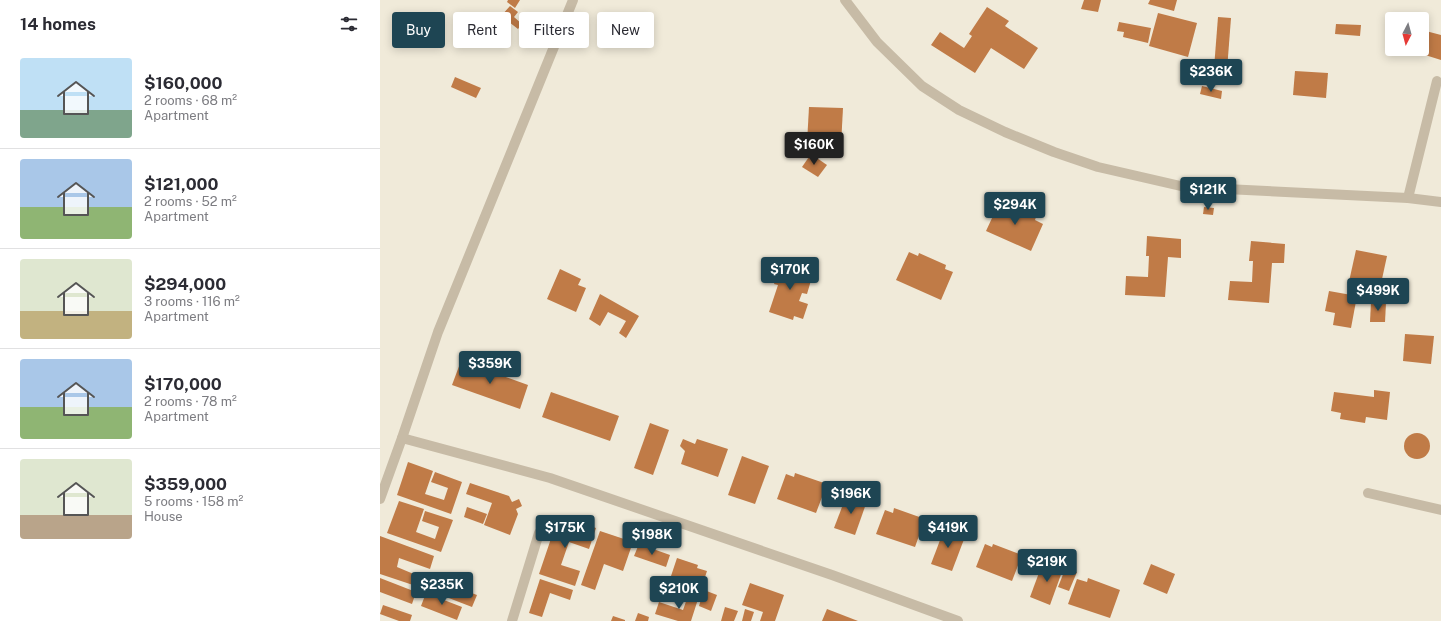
<!DOCTYPE html>
<html lang="en">
<head>
<meta charset="utf-8">
<style>
  body { margin:0; font-family:"Public Sans",sans-serif; background:#f7f7f7; color:#2b2b33; height:100vh; display:flex; flex-direction:column; font-size:15px; white-space:nowrap }
  * { box-sizing:border-box; margin:0 }
  p { font-size:13px; color:#7c7c81 }
  .icon { flex:none; width:22px; height:22px; fill:none; stroke:currentColor; stroke-width:2; stroke-linecap:round; stroke-linejoin:round }
  .map { position:relative; flex:1; overflow:hidden }
  .panel { display:flex; flex-direction:column; background:#fff; width:380px }
  .panel>* { flex:none }
  .hud { position:absolute; left:12px; top:12px; width:380px; height:36px; display:flex; gap:8px }
  .needle { width:26px; rotate:186deg }
  .tools { position:absolute; left:1005px; top:12px; display:grid; gap:8px }
  .tools a { display:grid; place-items:center; width:44px; height:44px; border-radius:4px; background:#fff; box-shadow:0 2px 10px #0003; font-size:20px }
  .price { position:absolute; translate:-50% -34px; padding:0 9px; border-radius:4px; background:#1e4553; color:#fff; font-size:13px; line-height:26px; filter:drop-shadow(0 1px 2px #0008) }
  .price::after { content:''; position:absolute; left:50%; top:24px; width:12px; height:9px; margin-left:-6px; background:inherit; clip-path:polygon(0 0,100% 0,50% 100%) }
  .price.active { background:#222; color:#fff }
  ul { padding:0; list-style:none }
  li { display:flex; align-items:center; gap:12px; height:100px; padding:0 20px }
  li+li { border-top:1px solid #e1e1e2 }
  li span { display:grid; place-items:center; flex:none; width:112px; height:80px; border-radius:4px; color:#555 }
  li>.icon { margin-inline-start:auto }
  span .icon { width:48px; height:48px; fill:#fffc; stroke-width:1 }
  li b { font-size:17px }
  h2 { display:flex; justify-content:space-between; align-items:center; height:48px; padding:0 20px; font-size:17px }
  .chip { padding:0 14px; border-radius:4px; background:#fff; box-shadow:0 2px 10px #0003; font-size:14px; line-height:36px }
  .chip.active { background:#1e4553; color:#fff }
  main { display:flex; flex:1; min-height:0 }
  .map>svg:first-child { display:block }
  .building { fill:#c07b47 }
  .lines { fill:none; stroke-linecap:round; stroke-linejoin:round }
  .minor { stroke:#c7bba6; stroke-width:10 }
  .tertiary { stroke:#c7bba6; stroke-width:10 }
</style>
</head>
<body>
<main>
<section class="panel">
<h2>14 homes<svg class="icon" aria-label="filters" viewBox="0 0 24 24"><path d="M4 7h16M4 17h16"/><circle cx="9" cy="7" r="2"/><circle cx="15" cy="17" r="2"/></svg></h2>
<ul>
<li><span style="background:linear-gradient(#bfe0f5 65%,#7fa58c 0)"><svg class="icon" aria-label="home" viewBox="0 0 24 24"><path d="M3 11l9-7 9 7M6 9v11h12V9"/></svg></span><div><b>$160,000</b><p>2 rooms · 68 m²</p><p>Apartment</p></div></li>
<li><span style="background:linear-gradient(#a9c7e8 60%,#8fb573 0)"><svg class="icon" aria-label="home" viewBox="0 0 24 24"><path d="M3 11l9-7 9 7M6 9v11h12V9"/></svg></span><div><b>$121,000</b><p>2 rooms · 52 m²</p><p>Apartment</p></div></li>
<li><span style="background:linear-gradient(#dfe7d0 65%,#c2b280 0)"><svg class="icon" aria-label="home" viewBox="0 0 24 24"><path d="M3 11l9-7 9 7M6 9v11h12V9"/></svg></span><div><b>$294,000</b><p>3 rooms · 116 m²</p><p>Apartment</p></div></li>
<li><span style="background:linear-gradient(#a9c7e8 60%,#8fb573 0)"><svg class="icon" aria-label="home" viewBox="0 0 24 24"><path d="M3 11l9-7 9 7M6 9v11h12V9"/></svg></span><div><b>$170,000</b><p>2 rooms · 78 m²</p><p>Apartment</p></div></li>
<li><span style="background:linear-gradient(#dfe7d0 70%,#b9a48a 0)"><svg class="icon" aria-label="home" viewBox="0 0 24 24"><path d="M3 11l9-7 9 7M6 9v11h12V9"/></svg></span><div><b>$359,000</b><p>5 rooms · 158 m²</p><p>House</p></div></li>
</ul>
</section>
<div class="map">
<svg width="1061" height="621" viewBox="0 0 1061 621">
  <rect width="100%" height="100%" fill="#f0ead9"/>
  <g class="building">
    <polygon points="128,0 140,0 135,8 127,2"/>
    <polygon points="704,0 721,0 718,12 701,9"/>
    <polygon points="770,0 797,0 794,11 768,4"/>
    <polygon points="130,6 138,12 134,17 142,24 138,29 121,16"/>
    <polygon points="607,7 629,21 625,26 658,48 644,69 611,48 595,73 551,45 560,32 584,48 592,36 589,34"/>
    <polygon points="778,13 817,23 808,57 769,46"/>
    <polygon points="838,17 851,18 847,70 834,68"/>
    <polygon points="739,22 771,28 768,43 743,37 744,32 737,31"/>
    <polygon points="956,24 981,25 980,36 955,34"/>
    <polygon points="1042,30 1061,35 1061,60 1026,49 1042,49"/>
    <polygon points="915,71 948,73 946,98 913,95"/>
    <polygon points="75,77 101,88 96,98 71,87"/>
    <polygon points="822,86 842,91 841,99 820,94"/>
    <polygon points="429,107 463,108 461,145 427,143"/>
    <polygon points="431,154 447,165 438,177 422,167"/>
    <polygon points="619,203 628,208 629,205 656,217 655,220 663,224 651,251 606,231"/>
    <polygon points="824,207 834,208 833,215 823,214"/>
    <polygon points="767,236 801,239 801,258 788,257 785,297 745,295 746,276 768,277 769,256 766,256"/>
    <polygon points="871,241 905,244 904,263 892,263 889,303 848,300 850,281 872,282 873,261 869,261"/>
    <polygon points="976,250 1007,256 999,293 968,286"/>
    <polygon points="529,252 538,256 539,253 566,265 565,269 573,272 561,300 516,280"/>
    <polygon points="402,260 424,267 421,274 432,277 427,294 422,293 419,301 428,304 423,319 414,316 413,320 389,312 398,285 394,284"/>
    <polygon points="180,269 201,279 198,285 206,288 196,312 167,299"/>
    <polygon points="949,291 977,296 971,328 953,325 955,313 945,311"/>
    <polygon points="220,294 259,316 246,338 239,333 246,321 228,312 220,326 209,319"/>
    <polygon points="991,302 1006,303 1005,322 990,322"/>
    <polygon points="1025,334 1054,336 1051,364 1023,361"/>
    <polygon points="81,361 148,385 140,409 72,385"/>
    <polygon points="994,390 1010,392 1007,420 986,417 985,423 960,419 961,413 951,411 954,392 994,397"/>
    <polygon points="171,392 239,416 230,441 162,417"/>
    <polygon points="270,423 289,430 273,475 254,468"/>
    <circle cx="1037" cy="446" r="13"/>
    <polygon points="303,439 315,444 317,439 348,449 338,477 301,464 305,451 300,446"/>
    <polygon points="362,456 389,466 375,504 348,495"/>
    <polygon points="28,462 53,471 45,494 64,500 68,488 51,482 55,472 82,482 71,514 17,495"/>
    <polygon points="415,473 447,484 436,513 397,499 406,474 414,477"/>
    <polygon points="90,483 129,496 132,502 139,499 142,506 136,509 138,514 130,535 104,525 112,503 86,494"/>
    <polygon points="467,494 487,501 475,535 454,528"/>
    <polygon points="19,501 44,509 36,532 55,539 59,527 42,521 45,511 73,520 61,552 7,533"/>
    <polygon points="87,507 107,514 103,524 84,517"/>
    <polygon points="514,508 545,519 535,547 496,534 505,510 513,513"/>
    <polygon points="179,515 216,528 209,549 189,542 181,565 200,571 195,586 159,574"/>
    <polygon points="565,527 586,534 572,571 551,564"/>
    <polygon points="220,531 253,542 243,571 224,564 215,590 201,585"/>
    <polygon points="0,536 54,556 50,569 19,558 17,567 36,575 33,585 0,574"/>
    <polygon points="259,544 290,555 286,567 254,556"/>
    <polygon points="605,544 612,547 613,544 642,555 632,581 596,567"/>
    <polygon points="297,558 318,565 317,568 327,571 320,592 289,582"/>
    <polygon points="663,562 683,569 670,605 650,597"/>
    <polygon points="771,564 795,574 787,594 763,584"/>
    <polygon points="686,567 697,572 689,591 678,587"/>
    <polygon points="0,578 36,592 32,604 0,592"/>
    <polygon points="708,578 740,590 730,618 688,604 697,579 707,582"/>
    <polygon points="53,579 97,595 92,607 48,590"/>
    <polygon points="160,579 193,590 190,600 170,593 162,617 149,613"/>
    <polygon points="370,583 404,595 395,621 380,621 383,612 362,605"/>
    <polygon points="324,590 337,595 331,611 319,606"/>
    <polygon points="46,593 82,607 77,620 41,606"/>
    <polygon points="309,593 319,596 311,621 298,621 275,614 279,602 303,610"/>
    <polygon points="3,605 32,615 30,621 19,621 0,614"/>
    <polygon points="345,607 358,611 354,621 341,621"/>
    <polygon points="365,609 374,612 371,621 362,621"/>
    <polygon points="447,609 478,621 442,621"/>
    <polygon points="258,613 269,617 268,621 255,621"/>
    <polygon points="233,616 245,620 245,621 231,621"/>
  </g>
  <g class="lines">
    <g class="minor">
      <polyline points="1028,198 1057,81"/>
      <polyline points="22,438 170,478 452,575 578,621"/>
      <polyline points="988,493 1061,510"/>
      <polyline points="0,499 22,438 58,332 193,0"/>
      <polyline points="132,621 159,533"/>
    </g>
    <polyline class="tertiary" points="465,0 497,42 542,86 579,110 625,132 674,152 718,167 805,187 1028,198 1061,202"/>
  </g>
</svg>
<div class="tools">
<a><svg class="needle" viewBox="-14 -14 28 28"><path d="M0-13l5 13h-10z" fill="#e53935"/><path d="M0 13l5-13h-10z" fill="#7c7c81"/></svg></a>
</div>
<b class="price" style="left:831px;top:93px">$236K</b>
<b class="price active" style="left:434px;top:166px">$160K</b>
<b class="price" style="left:828px;top:211px">$121K</b>
<b class="price" style="left:635px;top:226px">$294K</b>
<b class="price" style="left:410px;top:291px">$170K</b>
<b class="price" style="left:998px;top:312px">$499K</b>
<b class="price" style="left:110px;top:385px">$359K</b>
<b class="price" style="left:471px;top:515px">$196K</b>
<b class="price" style="left:185px;top:549px">$175K</b>
<b class="price" style="left:568px;top:549px">$419K</b>
<b class="price" style="left:272px;top:556px">$198K</b>
<b class="price" style="left:667px;top:583px">$219K</b>
<b class="price" style="left:62px;top:606px">$235K</b>
<b class="price" style="left:299px;top:610px">$210K</b>
<div class="hud">
<a class="chip active">Buy</a>
<a class="chip">Rent</a>
<a class="chip">Filters</a>
<a class="chip">New</a>
</div>
</div>
</main>
</body>
</html>
